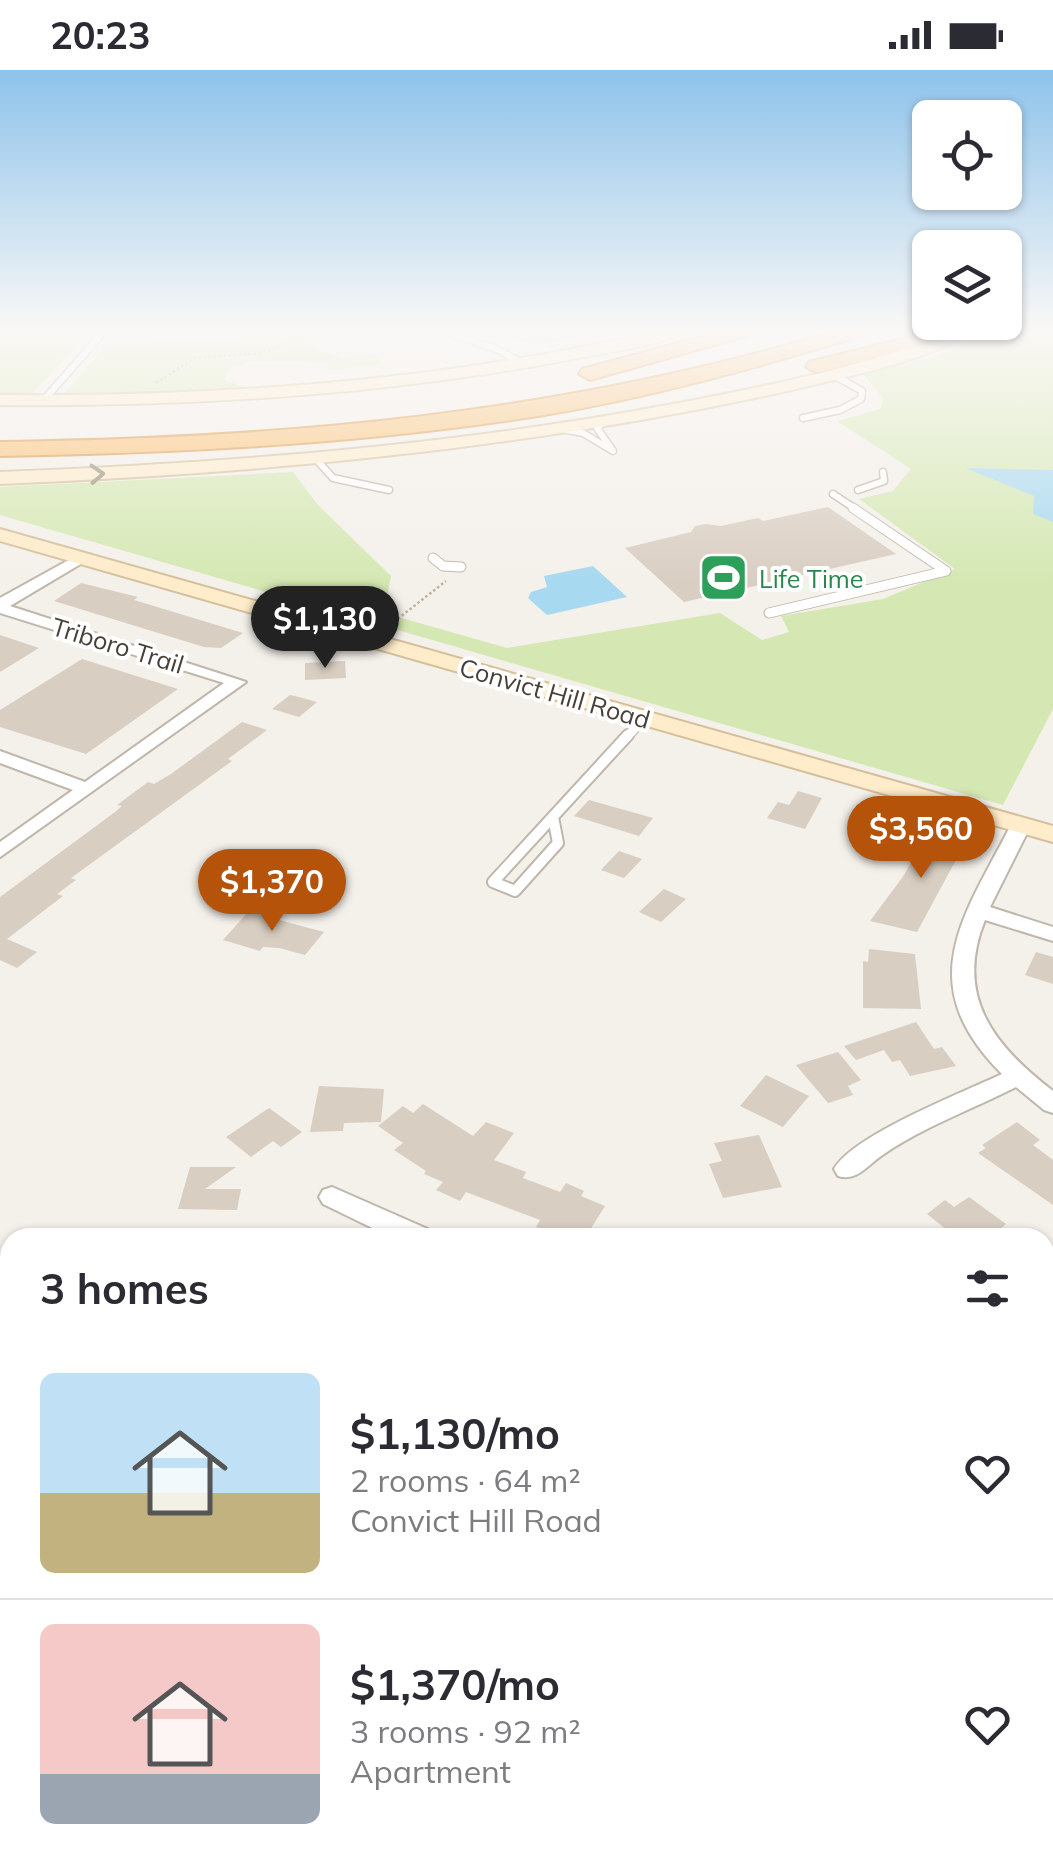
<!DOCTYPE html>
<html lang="en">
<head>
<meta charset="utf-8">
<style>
  body { margin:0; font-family:Mulish,sans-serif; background:#f7f7f7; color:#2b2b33; height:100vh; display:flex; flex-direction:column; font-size:38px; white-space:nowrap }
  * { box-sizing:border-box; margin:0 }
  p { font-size:32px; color:#7c7c81 }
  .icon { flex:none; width:55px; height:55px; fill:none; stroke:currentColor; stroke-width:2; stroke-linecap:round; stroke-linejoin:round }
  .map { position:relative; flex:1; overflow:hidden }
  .drawer { position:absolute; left:0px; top:1158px; width:1055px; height:642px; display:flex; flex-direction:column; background:#fff; border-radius:30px 30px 0 0; box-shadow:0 2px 8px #0004 }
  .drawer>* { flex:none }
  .tools { position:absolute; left:912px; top:30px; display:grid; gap:20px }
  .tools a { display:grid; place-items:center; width:110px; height:110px; border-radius:15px; background:#fff; box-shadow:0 2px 8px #0004; font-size:50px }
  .price { position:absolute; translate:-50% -85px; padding:0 22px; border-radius:35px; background:#b45309; color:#fff; font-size:32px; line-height:65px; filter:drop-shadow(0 2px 5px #0008) }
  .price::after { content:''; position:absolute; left:50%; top:60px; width:30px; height:22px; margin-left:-15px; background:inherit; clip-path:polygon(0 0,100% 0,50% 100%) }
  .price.selected { background:#222; color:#fff }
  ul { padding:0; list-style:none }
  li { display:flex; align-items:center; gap:30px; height:250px; padding:0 40px }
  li+li { border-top:2px solid #e1e1e2 }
  li span { display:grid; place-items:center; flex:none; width:280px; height:200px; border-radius:15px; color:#555 }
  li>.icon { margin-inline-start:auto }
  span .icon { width:120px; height:120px; fill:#fffc; stroke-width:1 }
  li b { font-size:42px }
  h2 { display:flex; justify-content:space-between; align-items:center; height:120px; padding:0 40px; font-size:42px }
  .status { display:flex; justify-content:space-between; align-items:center; height:70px; padding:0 50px; background:#fff; direction:ltr }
  .status svg { height:28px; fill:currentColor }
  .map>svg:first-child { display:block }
  .green { fill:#d5e8b3 }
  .water { fill:#a7d9f0 }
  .building { fill:#d9cec2 }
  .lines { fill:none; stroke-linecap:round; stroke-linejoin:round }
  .lane-far2-casing { stroke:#c0b7ac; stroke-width:9 }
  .lane-far1-casing { stroke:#c0b7ac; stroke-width:11 }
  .lane-casing { stroke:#c0b7ac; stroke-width:14 }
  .street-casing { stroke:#c0b7ac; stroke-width:4 }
  .secondary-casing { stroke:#d4bf9a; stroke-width:4 }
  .highway-casing { stroke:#db923d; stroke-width:4 }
  .path { stroke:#c2b19e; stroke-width:2.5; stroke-dasharray:2.5 2.5; stroke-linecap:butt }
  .lane-far2 { stroke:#fff; stroke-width:6 }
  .lane-far1 { stroke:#fff; stroke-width:9 }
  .lane { stroke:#fff; stroke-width:10 }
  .street { fill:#fff; fill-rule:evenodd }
  .secondary { fill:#feecca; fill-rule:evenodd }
  .highway { fill:#fbbf6e; fill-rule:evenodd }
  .oneway { stroke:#9a8d7a }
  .labels { text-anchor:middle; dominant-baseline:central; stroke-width:8; stroke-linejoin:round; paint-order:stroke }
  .far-leisure-label { font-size:25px; fill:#27864d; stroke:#fff; text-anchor:start }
  .far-street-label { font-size:25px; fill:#484038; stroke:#fff }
</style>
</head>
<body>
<div class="status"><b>20:23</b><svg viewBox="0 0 49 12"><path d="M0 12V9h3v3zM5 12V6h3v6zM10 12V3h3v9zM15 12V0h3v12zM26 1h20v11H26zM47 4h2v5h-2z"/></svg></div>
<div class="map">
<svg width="1053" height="1798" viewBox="0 0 1053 1798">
  <rect width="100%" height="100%" fill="#f4f0ea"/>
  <g class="green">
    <polygon points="0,261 52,261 84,267 32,324 0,324"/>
    <polygon points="263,261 339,261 320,269 324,272 314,278 342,288 376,284 383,294 330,300 326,292 247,291 244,295 232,295 224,310 243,317 211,324 63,325 104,278 112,275 230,270"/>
    <polygon points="1002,261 1053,261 1053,639 1003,735 0,445 0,417 293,402 318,435 391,506 384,543 507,578 720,543 762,570 789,562 781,546 883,529 955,499 859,429 893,421 911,399 837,351 880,339 884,329 863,304 935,286"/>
    <polygon points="0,1586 10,1592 10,1790 1045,1790 1045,1604 1053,1602 1053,1798 0,1798"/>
  </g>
  <g class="water">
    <polygon points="469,261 627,261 538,274"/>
    <polygon points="965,398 1053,400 1053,452 1033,444 1034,426"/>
    <polygon points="593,496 627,527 547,545 528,528 531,522 547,517 544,506"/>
  </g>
  <g class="building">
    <polygon points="828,437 896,484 684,532 625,478 691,462 695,456 706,454 721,456 758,448 763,451"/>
    <polygon points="81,513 138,527 134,530 243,563 221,578 204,577 54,531"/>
    <polygon points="0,565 39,578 0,602"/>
    <polygon points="82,589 178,619 86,684 0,657 0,640"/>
    <polygon points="345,591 346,608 305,610 305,593"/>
    <polygon points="290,625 299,627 317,632 299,647 272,639"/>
    <polygon points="242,652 267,660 228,689 232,691 71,808 76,810 57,824 63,826 7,869 37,882 17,898 0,890 0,827 115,742 122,736 117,735 148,712 154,714 171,704"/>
    <polygon points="798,721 822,728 805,759 767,748 778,732 789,735"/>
    <polygon points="589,730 653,748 639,766 574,746"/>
    <polygon points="932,755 960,763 953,774 963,777 917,862 870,851 902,808 920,778 915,776"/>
    <polygon points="619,781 642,789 624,808 601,800"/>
    <polygon points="664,819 686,829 661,852 639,842"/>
    <polygon points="249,841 290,853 324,862 305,885 279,878 263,877 260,881 223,870"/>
    <polygon points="869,879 915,884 921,939 863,938 863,891 868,892"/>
    <polygon points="1036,882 1053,887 1053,914 1025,905"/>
    <polygon points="916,952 934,979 942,977 956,996 910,1006 900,990 892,992 884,980 856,990 844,976"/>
    <polygon points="838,982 861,1010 848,1016 853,1025 828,1033 796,995"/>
    <polygon points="766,1005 809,1026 783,1057 740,1036"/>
    <polygon points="319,1016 384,1019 381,1052 344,1053 343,1061 310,1062"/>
    <polygon points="423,1034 473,1066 486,1052 514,1063 494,1090 526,1102 523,1108 560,1122 566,1113 584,1121 581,1126 605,1136 585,1168 562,1168 536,1157 540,1150 466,1122 460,1131 436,1120 443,1112 424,1104 426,1101 394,1080 403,1073 378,1056 403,1036 413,1043"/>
    <polygon points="269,1038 302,1062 281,1077 273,1071 251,1087 226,1067"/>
    <polygon points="1017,1052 1040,1070 1033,1075 1053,1090 1053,1135 978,1083 986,1078 982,1075"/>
    <polygon points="759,1065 782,1117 723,1128 709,1094 722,1091 714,1073"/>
    <polygon points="190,1097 236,1097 205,1119 241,1119 237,1140 178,1139"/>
    <polygon points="969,1127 1006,1154 990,1168 957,1168 927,1144 945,1130 954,1137"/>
  </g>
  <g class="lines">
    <defs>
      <g id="lane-far2">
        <polyline points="443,261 497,279 525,295"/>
        <polyline points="43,331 100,266 92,261"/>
        <polyline points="803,348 840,340 861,329 862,321 832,304"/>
        <polyline points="563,359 583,363 613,381 597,358 606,351"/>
        <polyline points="316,389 333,408 389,420"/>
        <polyline points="858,420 884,411 883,402"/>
        <polyline points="833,424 857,440"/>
      </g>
      <g id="lane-far1">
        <polyline points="433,488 443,496 461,497"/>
        <polyline points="769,543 946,501 853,438"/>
        <polyline points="626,668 644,648"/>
      </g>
      <polyline id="lane" points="553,747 558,773 515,821 493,812 628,665"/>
      <g id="street">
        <polygon points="76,486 89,489 10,536 246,612 0,787 0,772 73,720 0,693 0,681 85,712 224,613 0,543 0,528"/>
        <path d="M1021 749 1031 755 990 837 1053 857V871L985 850C954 926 994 976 1053 1021V1043L1044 1040 1016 1017C973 1039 923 1057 884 1084 868 1094 858 1112 838 1106L834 1099C853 1065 964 1022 1002 1004 911 913 963 848 1011 755Z"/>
        <polygon points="332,1117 430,1160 433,1168 393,1168 323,1134 319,1127 323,1120"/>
        <polygon points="1,1319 10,1322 10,1350 0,1347"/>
        <polygon points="1053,1365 1053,1394 1045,1397 1045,1368"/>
      </g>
      <g id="secondary">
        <path d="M658 261H684C662 276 602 283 574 289 384 325 194 337 0 335V325C222 327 441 311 658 261Z"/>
        <path d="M952 261H972C937 289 837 309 792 320 531 378 267 403 0 414V402C226 393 450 376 673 334 767 316 862 298 952 261Z"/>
        <polygon points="0,459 1053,756 1053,772 0,471"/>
      </g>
      <g id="highway">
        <polygon points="722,261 753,261 750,265 590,310 579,304 582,299"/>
        <path d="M836 261H866L863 265C756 298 649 328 538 346 360 374 180 383 0 386V372C287 368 560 344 836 261Z"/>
        <polygon points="935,261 968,261 965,265 817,303 806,297 809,292"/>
      </g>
    </defs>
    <use href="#lane-far2" class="lane-far2-casing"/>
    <use href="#lane-far1" class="lane-far1-casing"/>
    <use href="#lane" class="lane-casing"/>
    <use href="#street" class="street-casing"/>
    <use href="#secondary" class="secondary-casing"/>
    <use href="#highway" class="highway-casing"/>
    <g class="path">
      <polyline points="156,313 195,288 261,283 322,261"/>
      <polyline points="386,558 446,511"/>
    </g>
    <use href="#lane-far2" class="lane-far2"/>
    <use href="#lane-far1" class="lane-far1"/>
    <use href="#lane" class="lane"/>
    <use href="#street" class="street"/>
    <use href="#secondary" class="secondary"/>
    <use href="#highway" class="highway"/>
  </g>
  <defs><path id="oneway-chevron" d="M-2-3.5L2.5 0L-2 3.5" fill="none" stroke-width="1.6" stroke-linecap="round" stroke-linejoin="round" transform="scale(2.5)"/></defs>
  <use class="oneway" href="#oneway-chevron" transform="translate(97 404) rotate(-3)"/>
  <linearGradient id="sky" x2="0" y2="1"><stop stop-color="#8ec3eb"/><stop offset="0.51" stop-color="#faf8f6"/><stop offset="1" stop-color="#faf8f6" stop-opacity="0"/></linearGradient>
  <rect width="1053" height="512" fill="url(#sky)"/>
  <defs>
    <symbol id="stadium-square" viewBox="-11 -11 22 22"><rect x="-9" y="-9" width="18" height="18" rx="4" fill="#2e9e5b" stroke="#fff"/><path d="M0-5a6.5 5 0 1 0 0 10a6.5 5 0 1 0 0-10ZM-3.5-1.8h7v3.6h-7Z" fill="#fff"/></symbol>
  </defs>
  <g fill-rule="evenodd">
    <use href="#stadium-square" x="696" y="480" width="55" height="55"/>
  </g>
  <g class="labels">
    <g class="far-leisure-label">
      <text x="759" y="508">Life Time</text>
    </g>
    <g class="far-street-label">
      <text transform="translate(118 575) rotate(17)">Triboro Trail</text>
      <text transform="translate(555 623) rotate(16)">Convict Hill Road</text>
    </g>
  </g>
</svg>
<div class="tools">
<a><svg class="icon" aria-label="locate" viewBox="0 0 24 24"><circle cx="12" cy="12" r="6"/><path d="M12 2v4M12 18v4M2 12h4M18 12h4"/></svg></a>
<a><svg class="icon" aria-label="layers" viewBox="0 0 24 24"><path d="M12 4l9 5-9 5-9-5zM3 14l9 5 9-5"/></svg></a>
</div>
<b class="price selected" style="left:325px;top:601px">$1,130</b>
<b class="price" style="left:921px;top:811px">$3,560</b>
<b class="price" style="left:272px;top:864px">$1,370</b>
<section class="drawer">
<h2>3 homes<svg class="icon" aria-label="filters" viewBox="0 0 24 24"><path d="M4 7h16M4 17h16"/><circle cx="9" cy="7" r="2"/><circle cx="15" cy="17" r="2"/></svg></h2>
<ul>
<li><span style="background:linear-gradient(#bfe0f5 60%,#c2b280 0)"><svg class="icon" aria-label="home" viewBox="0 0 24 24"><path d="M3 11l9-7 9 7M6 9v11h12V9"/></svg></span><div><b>$1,130/mo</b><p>2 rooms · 64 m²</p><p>Convict Hill Road</p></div><svg class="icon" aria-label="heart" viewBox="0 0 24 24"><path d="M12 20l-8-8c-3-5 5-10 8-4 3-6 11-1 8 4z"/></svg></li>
<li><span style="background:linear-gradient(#f6c9c9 75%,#9aa5b1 0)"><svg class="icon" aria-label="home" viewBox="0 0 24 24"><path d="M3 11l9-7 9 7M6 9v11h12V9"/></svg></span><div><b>$1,370/mo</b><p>3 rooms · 92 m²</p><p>Apartment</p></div><svg class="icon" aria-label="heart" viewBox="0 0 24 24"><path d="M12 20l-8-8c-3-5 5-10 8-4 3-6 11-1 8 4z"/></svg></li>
</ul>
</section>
</div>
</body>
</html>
